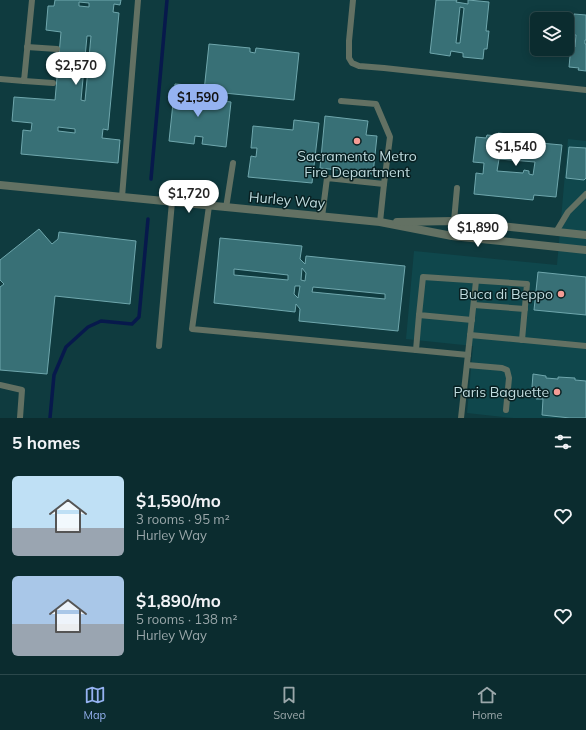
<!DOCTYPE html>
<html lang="en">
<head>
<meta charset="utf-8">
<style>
  body { margin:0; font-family:Mulish,sans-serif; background:#19383b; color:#f1f3f6; height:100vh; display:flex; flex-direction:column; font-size:15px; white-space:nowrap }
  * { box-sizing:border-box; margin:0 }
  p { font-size:13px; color:#9aa7aa }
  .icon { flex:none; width:22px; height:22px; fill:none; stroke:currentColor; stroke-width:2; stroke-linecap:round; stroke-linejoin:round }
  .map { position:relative; height:418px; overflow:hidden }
  .drawer { display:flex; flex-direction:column; background:#0b2c2f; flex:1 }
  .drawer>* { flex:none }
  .tools { position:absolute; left:530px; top:12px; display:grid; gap:8px }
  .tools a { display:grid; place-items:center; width:44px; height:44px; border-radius:6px; background:#0b2c2f; box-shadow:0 2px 10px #0003,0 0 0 1px #2b484b; font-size:20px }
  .price { position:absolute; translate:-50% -34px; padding:0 9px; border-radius:14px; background:#fff; color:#222; font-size:13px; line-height:26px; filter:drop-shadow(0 1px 2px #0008) }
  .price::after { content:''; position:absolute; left:50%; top:24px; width:12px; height:9px; margin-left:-6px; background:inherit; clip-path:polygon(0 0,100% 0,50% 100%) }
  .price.current { background:#95b2f1; color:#111 }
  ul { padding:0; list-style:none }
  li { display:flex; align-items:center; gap:12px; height:100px; padding:0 12px }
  li span { display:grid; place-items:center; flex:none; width:112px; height:80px; border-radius:6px; color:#555 }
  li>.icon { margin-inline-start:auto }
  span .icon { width:48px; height:48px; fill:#fffc; stroke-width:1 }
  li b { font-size:17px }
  h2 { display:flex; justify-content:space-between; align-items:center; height:48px; padding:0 12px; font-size:17px }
  .dock { display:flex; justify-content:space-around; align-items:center; height:56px; border-top:1px solid #2b484b; background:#0b2c2f; font-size:11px; color:#9aa7aa }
  .dock a { display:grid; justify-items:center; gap:2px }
  .dock .current { color:#95b2f1 }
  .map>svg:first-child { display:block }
  .built { fill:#0f474c }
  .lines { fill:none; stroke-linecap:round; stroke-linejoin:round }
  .stream { stroke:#07194c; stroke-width:3.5 }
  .building { fill:#387076; stroke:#6fa7ad; fill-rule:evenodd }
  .service { stroke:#637163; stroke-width:6 }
  .tertiary { stroke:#637163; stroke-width:8 }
  .poi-dot { fill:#f59c95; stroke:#082022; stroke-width:1.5 }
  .labels { text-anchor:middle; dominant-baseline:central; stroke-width:3; stroke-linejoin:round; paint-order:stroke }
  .poi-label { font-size:14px; fill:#c0dcdf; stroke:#082022; text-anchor:end }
  .street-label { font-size:14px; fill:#c0dcdf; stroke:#082022 }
</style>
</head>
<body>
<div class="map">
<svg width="586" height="418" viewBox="0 0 586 418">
  <rect width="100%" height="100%" fill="#0f3b3f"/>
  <polygon class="built" points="568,139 586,141 586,418 513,418 467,413 473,346 406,339 414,251 557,265"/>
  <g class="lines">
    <g class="stream">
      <polyline points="151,179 167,0"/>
      <polyline points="50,418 54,375 66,347 88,327 101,321 132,324 139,317 148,219"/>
    </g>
  </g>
  <g class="building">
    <path d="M55 0H121L120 5 114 4 113 12 119 13 108 130 103 129 102 138 120 140 118 163 21 154 23 130 31 131 32 123 12 121 14 97 55 100 61 32 46 30 48 6H54ZM79 2 89 3V7L79 6ZM87 36H91L85 101 81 100ZM58 127 75 129V133L58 131Z"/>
    <path d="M436 0H457L456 2 468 4V0L489 2 486 31H489L487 49H484L483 59 463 57V53L451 51 450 56 430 53ZM460 7 464 8 460 43H456Z"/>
    <polygon points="574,14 586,15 586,40 585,40 585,44 586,44 586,71 578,70 579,68 569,67 571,46 575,47 576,35 572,35"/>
    <polygon points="209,44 250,48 250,52 255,53 256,48 299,53 294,100 204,91"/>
    <polygon points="175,84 200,86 198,104 206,105 207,99 231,102 226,147 202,144 203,137 195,136 194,144 169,141"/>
    <polygon points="325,116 368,121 366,135 377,136 373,174 320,168"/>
    <polygon points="294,120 319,123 312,183 248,177 251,156 256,157 257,148 251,148 253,126 293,130"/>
    <path d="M498 133 530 136 529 147 540 148V143L562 145 556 197 534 195 533 200 474 194 476 173 483 174 484 163 473 162 476 137 486 138 487 135 497 136ZM499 159 535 162 533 175 529 174V171L524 170 523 173 497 171Z"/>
    <polygon points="569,147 586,148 586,178 584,180 566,178"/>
    <polygon points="39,229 52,244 58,239 59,232 136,241 130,304 55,296 47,374 0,370 0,287 4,284 0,280 0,260"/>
    <path d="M220 238 302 246 300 259 305 264 306 256 405 266 398 331 299 321 300 309 296 304 295 312 214 303ZM302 268 306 273 305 281 301 280ZM234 269 288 275V280L234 275ZM295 286H300L298 298 294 294ZM313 287 385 294V299L312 292Z"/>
    <polygon points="538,272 586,277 586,315 534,310"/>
    <polygon points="533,374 546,376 546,378 558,379 558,377 575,378 575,380 586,381 586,418 570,418 542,415 543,399 536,399 537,394 535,394 536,387 532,387"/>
  </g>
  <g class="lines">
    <g class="service">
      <polyline points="353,0 349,41 349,58 352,63 359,66 384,68 586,90"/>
      <polyline points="27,47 57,49"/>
      <polyline points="0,79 24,81 32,0"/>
      <polyline points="24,81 53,83"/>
      <polyline points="122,197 138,0"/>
      <polyline points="209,206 192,329 416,350"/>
      <polyline points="226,208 233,163"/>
      <polyline points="322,217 327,178 384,184 390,137 376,104 341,101"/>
      <polyline points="454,221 457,188"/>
      <polyline points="380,222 384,184"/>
      <polyline points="556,232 568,212 586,194"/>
      <polyline points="474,305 525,309"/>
      <polyline points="419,315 416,350 468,355"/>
      <polyline points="472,320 419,315 423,277 527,284 522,340"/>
      <polyline points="470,335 586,346"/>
      <polyline points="159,346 172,202"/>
      <polyline points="467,365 502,368 507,370 509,378 506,410"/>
      <polyline points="0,385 22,390 20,418"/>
      <polyline points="461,418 476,281"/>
    </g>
    <g class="tertiary">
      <polyline points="0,185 380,222 452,236 586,250"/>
      <polyline points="397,222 454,221 586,235"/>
    </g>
  </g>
  <g class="poi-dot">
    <circle cx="357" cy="141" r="4"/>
    <circle cx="561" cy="294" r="4"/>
    <circle cx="557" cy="392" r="4"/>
  </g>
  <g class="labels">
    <g class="poi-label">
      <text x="357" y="156" text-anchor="middle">Sacramento Metro<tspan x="357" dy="16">Fire Department</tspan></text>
      <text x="553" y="294">Buca di Beppo</text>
      <text x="549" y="392">Paris Baguette</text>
    </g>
    <g class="street-label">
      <text transform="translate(287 200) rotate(5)">Hurley Way</text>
    </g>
  </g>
</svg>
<div class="tools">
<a><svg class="icon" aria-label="layers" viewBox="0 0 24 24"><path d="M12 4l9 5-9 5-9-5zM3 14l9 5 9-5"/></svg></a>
</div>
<b class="price" style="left:76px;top:86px">$2,570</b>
<b class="price current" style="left:198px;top:118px">$1,590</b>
<b class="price" style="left:516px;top:167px">$1,540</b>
<b class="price" style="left:189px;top:214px">$1,720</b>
<b class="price" style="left:478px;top:248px">$1,890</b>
</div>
<section class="drawer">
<h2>5 homes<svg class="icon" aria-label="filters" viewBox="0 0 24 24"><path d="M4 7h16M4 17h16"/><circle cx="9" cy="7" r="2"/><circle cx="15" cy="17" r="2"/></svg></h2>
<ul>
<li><span style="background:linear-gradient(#bfe0f5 65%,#9aa5b1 0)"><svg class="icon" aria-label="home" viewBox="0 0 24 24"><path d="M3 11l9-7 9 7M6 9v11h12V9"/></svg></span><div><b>$1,590/mo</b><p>3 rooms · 95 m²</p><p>Hurley Way</p></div><svg class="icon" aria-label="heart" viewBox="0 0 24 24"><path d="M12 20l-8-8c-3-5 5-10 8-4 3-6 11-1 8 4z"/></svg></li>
<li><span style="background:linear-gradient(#a9c7e8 60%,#9aa5b1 0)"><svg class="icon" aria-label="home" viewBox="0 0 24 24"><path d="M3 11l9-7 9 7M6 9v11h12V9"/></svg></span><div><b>$1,890/mo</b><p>5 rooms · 138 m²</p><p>Hurley Way</p></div><svg class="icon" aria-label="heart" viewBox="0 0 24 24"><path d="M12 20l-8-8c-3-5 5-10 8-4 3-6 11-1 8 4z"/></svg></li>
</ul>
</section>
<nav class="dock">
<a class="current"><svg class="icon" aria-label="map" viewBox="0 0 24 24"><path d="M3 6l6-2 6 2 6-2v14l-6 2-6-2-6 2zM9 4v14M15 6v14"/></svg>Map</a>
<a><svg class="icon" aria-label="saved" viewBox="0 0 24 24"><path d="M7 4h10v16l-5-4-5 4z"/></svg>Saved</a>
<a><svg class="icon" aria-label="home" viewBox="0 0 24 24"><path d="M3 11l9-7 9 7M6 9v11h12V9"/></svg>Home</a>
</nav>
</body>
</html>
